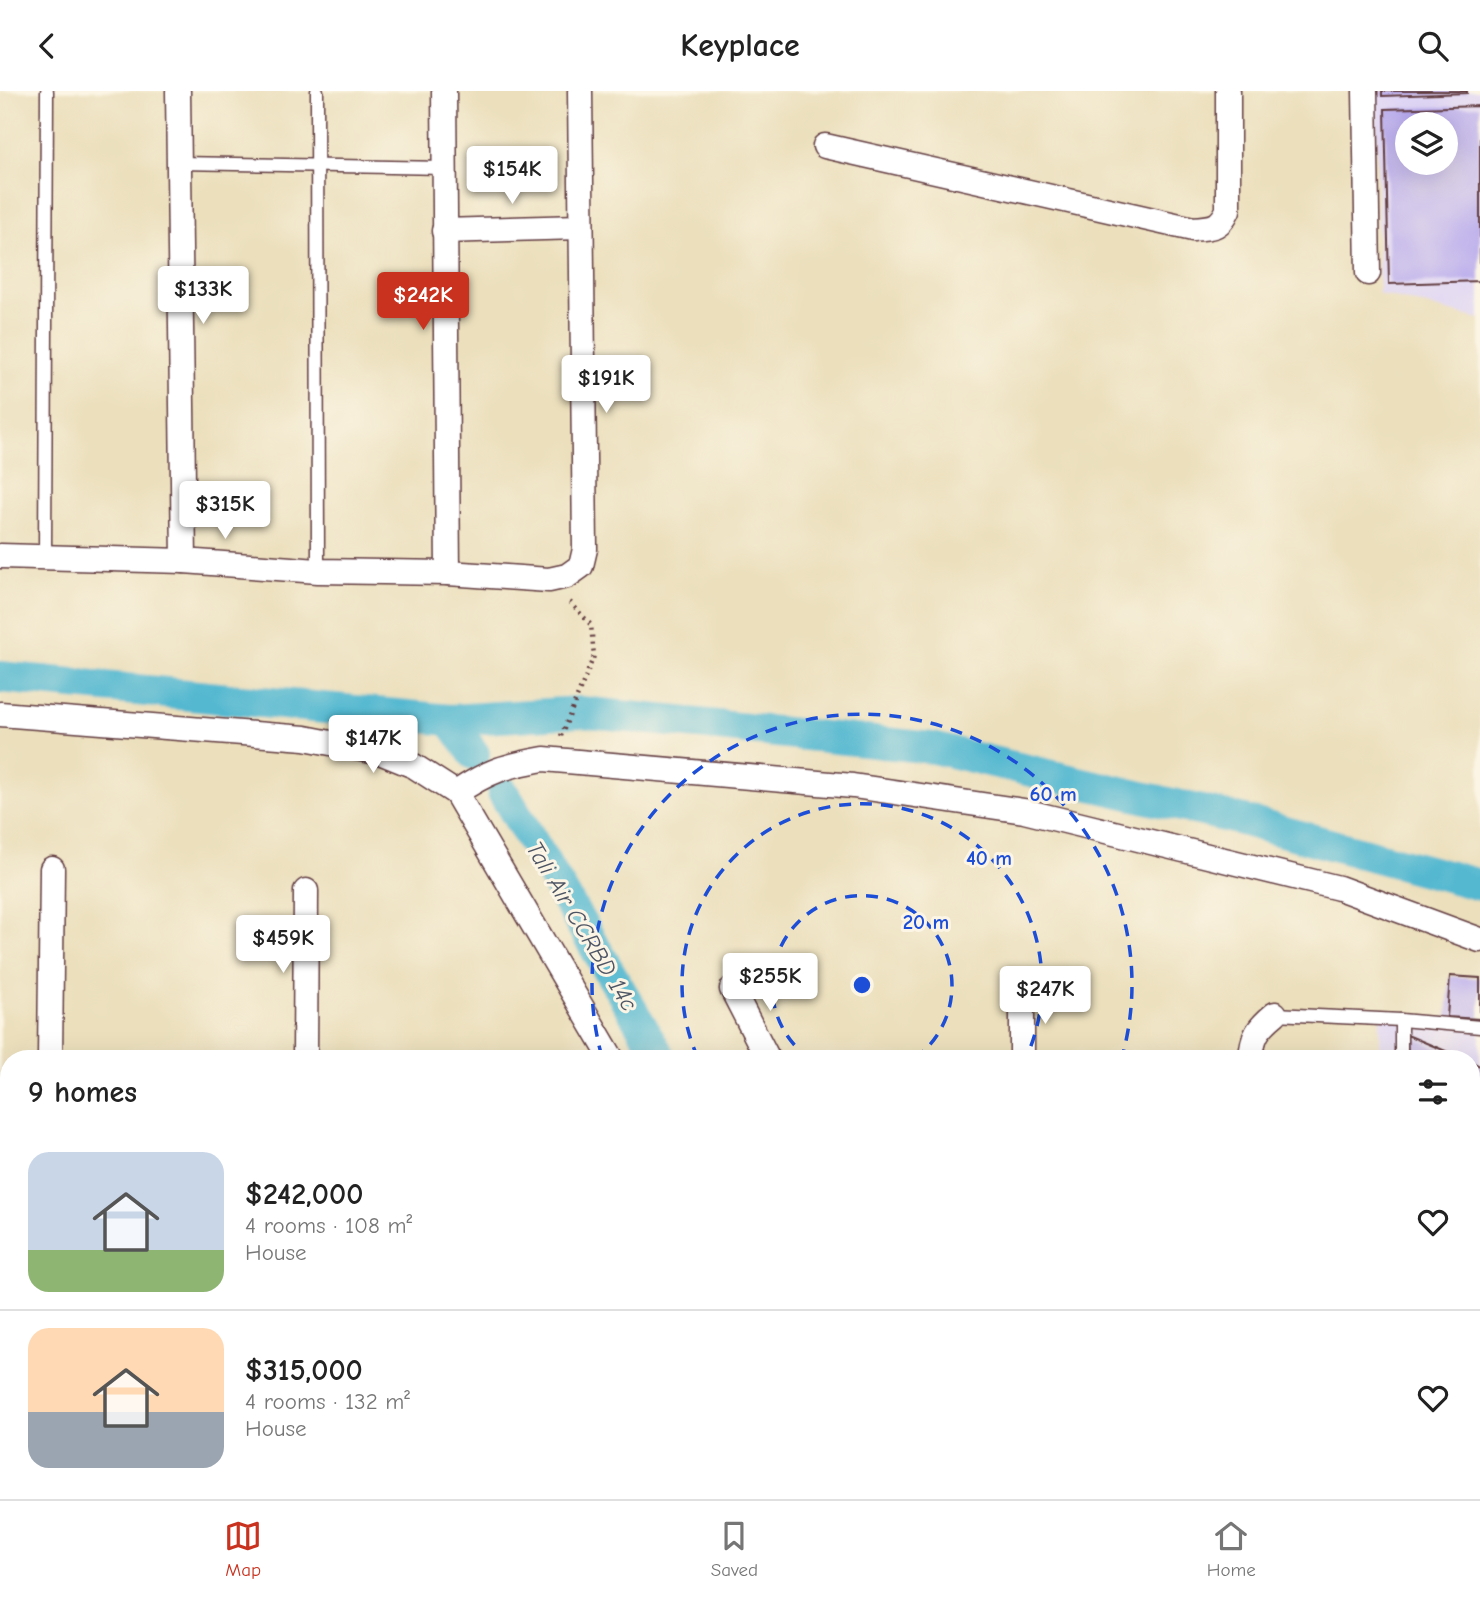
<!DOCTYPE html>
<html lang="en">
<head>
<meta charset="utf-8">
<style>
  body { margin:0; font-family:"Comic Neue",sans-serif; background:#f6f6f6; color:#222; height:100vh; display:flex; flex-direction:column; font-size:26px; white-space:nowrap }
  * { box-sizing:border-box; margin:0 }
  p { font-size:23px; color:#767676 }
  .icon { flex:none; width:38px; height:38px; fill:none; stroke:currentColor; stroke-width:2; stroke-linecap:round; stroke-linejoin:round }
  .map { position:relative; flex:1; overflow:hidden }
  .drawer { position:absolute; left:0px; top:959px; width:1480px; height:450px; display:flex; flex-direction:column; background:#fff; border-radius:28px 28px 0 0; box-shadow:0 7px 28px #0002 }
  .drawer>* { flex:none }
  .buttons { position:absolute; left:1395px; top:21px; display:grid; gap:14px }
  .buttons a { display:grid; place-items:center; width:63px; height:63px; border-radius:50%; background:#fff; box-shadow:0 7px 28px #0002; font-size:35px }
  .price { position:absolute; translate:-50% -60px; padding:0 16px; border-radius:7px; background:#fff; color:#222; font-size:23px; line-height:46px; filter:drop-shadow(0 2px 4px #0008) }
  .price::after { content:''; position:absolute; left:50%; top:42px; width:21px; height:16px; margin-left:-10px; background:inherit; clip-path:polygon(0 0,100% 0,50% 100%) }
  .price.active { background:#c8321e; color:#fff }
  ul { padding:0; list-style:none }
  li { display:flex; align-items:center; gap:21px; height:175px; padding:0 28px }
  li+li { border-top:2px solid #e0e0e0 }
  li span { display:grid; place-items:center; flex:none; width:196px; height:140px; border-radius:21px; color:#555 }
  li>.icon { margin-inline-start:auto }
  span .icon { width:84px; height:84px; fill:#fffc; stroke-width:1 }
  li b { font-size:30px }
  h2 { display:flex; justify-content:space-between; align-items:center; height:84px; padding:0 28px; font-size:30px }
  header { display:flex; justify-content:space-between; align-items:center; height:91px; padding:0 28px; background:#fff; font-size:32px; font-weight:700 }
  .dock { display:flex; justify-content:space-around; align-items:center; height:98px; border-top:2px solid #e0e0e0; background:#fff; font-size:19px; color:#767676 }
  .dock a { display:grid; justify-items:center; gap:4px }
  .dock .active { color:#c8321e }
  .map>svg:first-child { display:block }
  .built { fill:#dfd5f5; fill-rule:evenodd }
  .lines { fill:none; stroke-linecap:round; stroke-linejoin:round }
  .canal { stroke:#52b8d0; stroke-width:32 }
  .building { fill:#b6a8ee; fill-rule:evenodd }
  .lane-casing { stroke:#623c41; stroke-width:15 }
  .street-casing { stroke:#623c41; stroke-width:27 }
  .path { stroke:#623c41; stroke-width:4.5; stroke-dasharray:2 5; stroke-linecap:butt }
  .lane { stroke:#fff; stroke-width:12 }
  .street { stroke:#fff; stroke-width:24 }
  .ring { fill:none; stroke:#1d4ed8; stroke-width:3.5; stroke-dasharray:12 9 }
  .labels { text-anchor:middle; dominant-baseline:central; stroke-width:6; stroke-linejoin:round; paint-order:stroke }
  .water-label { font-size:24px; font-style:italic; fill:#4d5565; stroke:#fcf5e5 }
  .centre { fill:#1d4ed8; stroke:#fcf5e5; stroke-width:3.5 }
  .ring-label { font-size:21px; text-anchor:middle; font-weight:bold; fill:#1d4ed8; stroke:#fcf5e5; stroke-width:6; stroke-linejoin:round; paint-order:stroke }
</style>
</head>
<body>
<header><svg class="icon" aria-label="back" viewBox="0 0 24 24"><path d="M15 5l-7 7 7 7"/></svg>Keyplace<svg class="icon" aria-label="search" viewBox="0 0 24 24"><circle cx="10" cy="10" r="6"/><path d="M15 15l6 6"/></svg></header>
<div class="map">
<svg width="1480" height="1408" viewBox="0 0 1480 1408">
  <rect width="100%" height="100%" fill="#fcf5e5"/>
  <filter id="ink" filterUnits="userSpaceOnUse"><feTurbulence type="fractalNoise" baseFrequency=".0143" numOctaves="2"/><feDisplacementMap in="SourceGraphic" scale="14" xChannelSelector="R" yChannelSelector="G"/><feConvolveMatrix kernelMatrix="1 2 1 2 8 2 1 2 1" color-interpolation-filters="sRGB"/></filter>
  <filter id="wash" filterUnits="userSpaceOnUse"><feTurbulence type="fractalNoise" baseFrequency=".00686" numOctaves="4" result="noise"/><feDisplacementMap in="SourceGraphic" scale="28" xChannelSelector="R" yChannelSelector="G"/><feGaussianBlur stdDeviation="1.57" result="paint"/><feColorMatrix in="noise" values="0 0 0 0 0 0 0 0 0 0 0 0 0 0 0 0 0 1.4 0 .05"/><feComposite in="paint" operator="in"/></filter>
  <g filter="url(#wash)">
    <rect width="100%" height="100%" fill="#ebdfbc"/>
    <g class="built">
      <path d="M1376 0H1480V228L1379 203ZM1407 33H1446V72H1407Z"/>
      <polygon points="1380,922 1480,931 1480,1284 1472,1284 1472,968 1380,968"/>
    </g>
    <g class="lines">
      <g class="canal">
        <polyline points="0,586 450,629 580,621 933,657 1241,729 1480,794"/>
        <polyline points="450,629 474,663"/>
        <polyline points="503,701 661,968"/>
        <polyline points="696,1408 696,1400"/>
      </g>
    </g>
    <g id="blocks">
      <g class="building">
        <polygon points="1382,0 1467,0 1467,2 1382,5"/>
        <path d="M1480 15V190L1389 193 1385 18ZM1407 33H1446V72H1407Z"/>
        <polygon points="1450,885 1480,887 1480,928 1447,926"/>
        <polygon points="1407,944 1465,968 1408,968"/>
        <polygon points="1472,971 1480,975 1480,1210 1472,1210"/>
      </g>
    </g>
  </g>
  <g filter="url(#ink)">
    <use href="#blocks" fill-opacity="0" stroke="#623c41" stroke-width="2"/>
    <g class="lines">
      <defs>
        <g id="lane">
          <polyline points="317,0 318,480"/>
          <polyline points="178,72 444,77"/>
          <polyline points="45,466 47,0"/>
          <polyline points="1275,923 1401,929 1480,936"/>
          <polyline points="1401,968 1401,929"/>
          <polyline points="1472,1230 1480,1230"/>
        </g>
        <g id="street">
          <polyline points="178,0 184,470"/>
          <polyline points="444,0 448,482"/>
          <polyline points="1365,0 1368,182"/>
          <path d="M825 55 1193 138C1212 136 1219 138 1228 119V0"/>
          <polyline points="444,140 580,136"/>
          <polyline points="0,465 184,470 318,480 448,482 549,489 567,485 581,475 585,458 580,0"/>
          <polyline points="0,623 305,647 382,662 414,675 456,702 612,968"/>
          <path d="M456 702C490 679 505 675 544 668L853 695 1024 720 1339 797 1480 849"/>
          <polyline points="732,898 768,968"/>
          <polyline points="50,968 52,778"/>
          <polyline points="305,968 306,800"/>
          <polyline points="1022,968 1022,903"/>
          <path d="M1251 968C1252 945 1258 937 1275 923"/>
          <polyline points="1472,1260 1480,1259"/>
          <polyline points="0,1266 9,1266"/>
          <polyline points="307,1400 307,1408"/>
          <polyline points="1248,1400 1248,1408"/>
          <polyline points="573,1408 573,1400"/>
          <polyline points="647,1408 647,1400"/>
          <polyline points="788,1408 788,1400"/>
          <polyline points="1020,1408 1020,1400"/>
        </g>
      </defs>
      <use href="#lane" class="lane-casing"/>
      <use href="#street" class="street-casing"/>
      <g class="path">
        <polyline points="561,645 594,565 591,534 570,511"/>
        <polyline points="0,1133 9,1133"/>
        <polyline points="741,1400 741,1408"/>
      </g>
      <use href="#lane" class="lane"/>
      <use href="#street" class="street"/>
    </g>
  </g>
  <g class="ring">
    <path d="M810 968A90 90 0 1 1 914 968"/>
    <path d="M698 967A180 180 0 1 1 1026 967"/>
    <path d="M602 966A270 270 0 1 1 1122 966"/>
  </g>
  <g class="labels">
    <g class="water-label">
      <text transform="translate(582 835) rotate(59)">Tali Air CCRBD 14c</text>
    </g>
  </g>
  <circle cx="862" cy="894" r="10" class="centre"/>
  <g class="ring-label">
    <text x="1053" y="710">60 m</text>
    <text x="989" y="774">40 m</text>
    <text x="926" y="838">20 m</text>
  </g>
</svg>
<div class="buttons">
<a><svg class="icon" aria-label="layers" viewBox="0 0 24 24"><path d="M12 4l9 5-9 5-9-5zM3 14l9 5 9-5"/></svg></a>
</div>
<b class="price" style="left:512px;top:115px">$154K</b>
<b class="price" style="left:203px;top:235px">$133K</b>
<b class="price active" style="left:423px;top:241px">$242K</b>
<b class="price" style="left:606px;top:324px">$191K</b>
<b class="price" style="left:225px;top:450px">$315K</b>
<b class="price" style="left:373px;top:684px">$147K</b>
<b class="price" style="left:283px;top:884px">$459K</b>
<b class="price" style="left:770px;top:922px">$255K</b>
<b class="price" style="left:1045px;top:935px">$247K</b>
<section class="drawer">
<h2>9 homes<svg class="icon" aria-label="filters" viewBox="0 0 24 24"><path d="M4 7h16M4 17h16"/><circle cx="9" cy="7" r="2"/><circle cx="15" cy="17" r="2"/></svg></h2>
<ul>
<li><span style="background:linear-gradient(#c9d6e8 70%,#8fb573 0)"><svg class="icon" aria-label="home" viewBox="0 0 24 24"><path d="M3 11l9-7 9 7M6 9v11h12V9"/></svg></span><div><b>$242,000</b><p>4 rooms · 108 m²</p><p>House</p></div><svg class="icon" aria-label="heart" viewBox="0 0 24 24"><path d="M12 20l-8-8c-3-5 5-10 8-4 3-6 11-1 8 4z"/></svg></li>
<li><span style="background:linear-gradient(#ffd9b3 60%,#9aa5b1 0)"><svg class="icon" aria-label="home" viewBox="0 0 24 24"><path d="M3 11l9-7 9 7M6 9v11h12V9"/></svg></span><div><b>$315,000</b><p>4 rooms · 132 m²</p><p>House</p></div><svg class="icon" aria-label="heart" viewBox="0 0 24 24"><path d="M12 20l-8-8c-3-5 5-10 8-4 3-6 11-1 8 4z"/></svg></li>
</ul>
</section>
</div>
<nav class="dock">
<a class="active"><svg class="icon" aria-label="map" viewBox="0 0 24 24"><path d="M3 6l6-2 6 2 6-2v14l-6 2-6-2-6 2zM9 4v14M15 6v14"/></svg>Map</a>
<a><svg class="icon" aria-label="saved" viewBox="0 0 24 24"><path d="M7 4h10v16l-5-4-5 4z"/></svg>Saved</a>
<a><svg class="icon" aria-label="home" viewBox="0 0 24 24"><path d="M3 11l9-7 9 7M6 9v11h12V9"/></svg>Home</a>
</nav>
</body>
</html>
